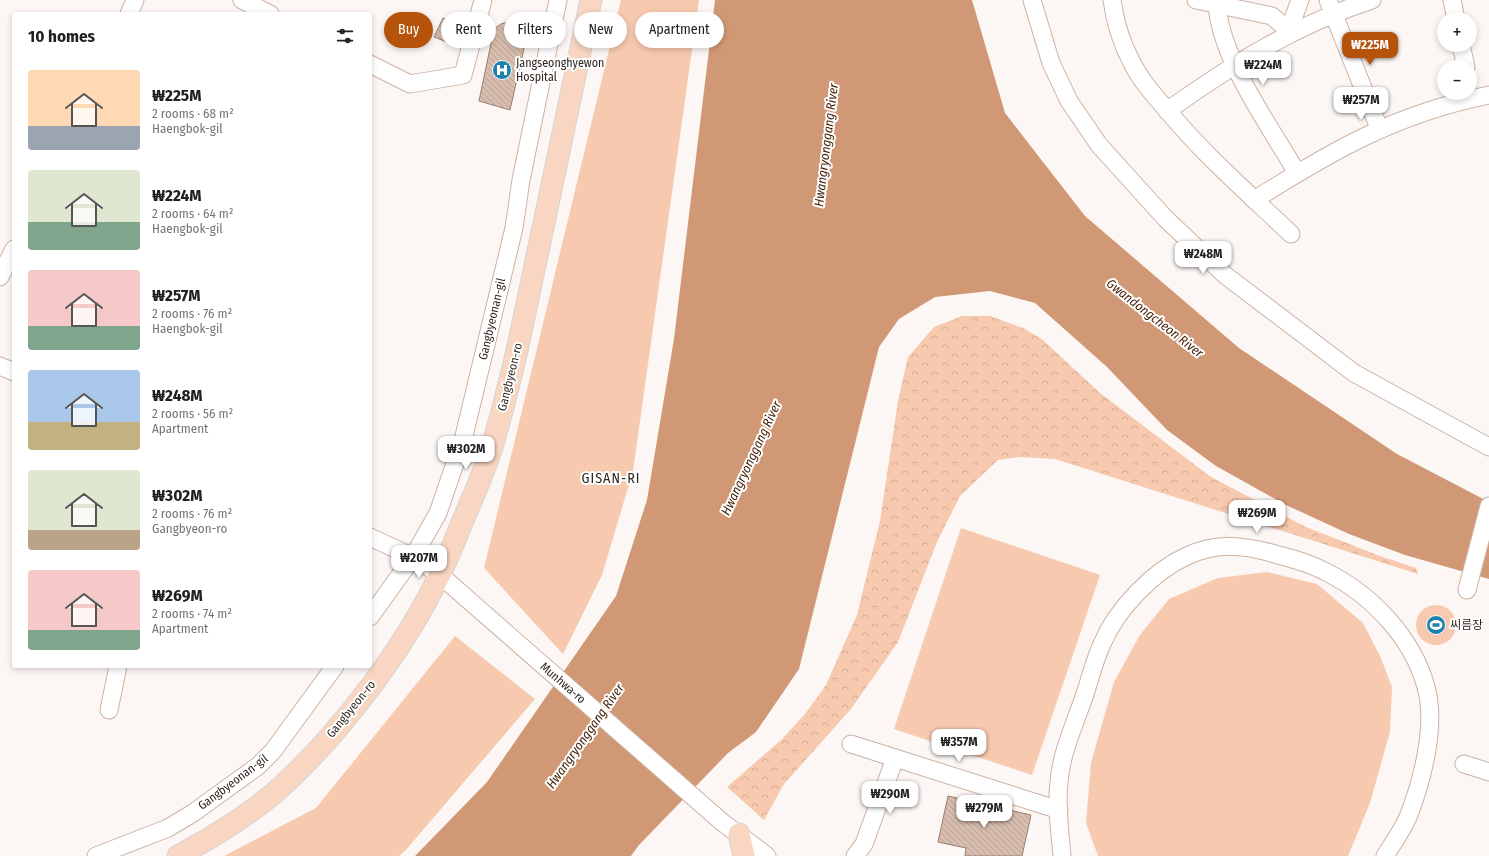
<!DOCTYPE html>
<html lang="en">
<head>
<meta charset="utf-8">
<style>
  body { margin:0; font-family:"Fira Sans Condensed","Noto Sans KR",sans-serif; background:#f2f2f2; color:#202124; height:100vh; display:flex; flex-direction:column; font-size:15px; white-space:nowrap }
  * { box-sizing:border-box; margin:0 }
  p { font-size:13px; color:#757577 }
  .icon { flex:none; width:22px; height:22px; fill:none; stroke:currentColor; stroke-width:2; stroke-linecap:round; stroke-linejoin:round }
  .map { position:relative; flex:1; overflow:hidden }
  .drawer { position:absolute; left:12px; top:12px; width:360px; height:656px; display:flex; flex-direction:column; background:#fff; border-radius:4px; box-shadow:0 2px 6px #0003 }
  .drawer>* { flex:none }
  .top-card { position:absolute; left:384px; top:12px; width:380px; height:36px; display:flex; gap:8px }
  .fabs { position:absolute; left:1437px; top:12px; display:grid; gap:8px }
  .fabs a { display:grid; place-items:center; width:40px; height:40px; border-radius:50%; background:#fff; box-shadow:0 2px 6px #0003; font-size:20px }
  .price { position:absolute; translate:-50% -34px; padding:0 9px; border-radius:8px; background:#fff; color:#222; font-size:13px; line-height:26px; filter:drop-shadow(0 1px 2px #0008) }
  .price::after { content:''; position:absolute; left:50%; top:24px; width:12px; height:9px; margin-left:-6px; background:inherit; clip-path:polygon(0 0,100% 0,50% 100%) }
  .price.selected { background:#b45309; color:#fff }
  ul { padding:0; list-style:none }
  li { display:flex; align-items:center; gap:12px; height:100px; padding:0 16px }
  li span { display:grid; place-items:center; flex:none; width:112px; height:80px; border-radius:4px; color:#555 }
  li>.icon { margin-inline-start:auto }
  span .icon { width:48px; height:48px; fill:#fffc; stroke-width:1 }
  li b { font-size:17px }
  h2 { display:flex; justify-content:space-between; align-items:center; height:48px; padding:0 16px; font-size:17px }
  .pill { padding:0 14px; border-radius:18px; background:#fff; box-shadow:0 2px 6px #0003; font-size:14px; line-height:36px }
  .pill.selected { background:#b45309; color:#fff }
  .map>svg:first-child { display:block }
  .grass { fill:#f7c9ae }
  .park { fill:url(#park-crowns) }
  .water { fill:#d09875 }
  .building { fill:url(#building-back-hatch); stroke:#967e6f }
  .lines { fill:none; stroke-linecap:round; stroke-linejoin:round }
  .minor-casing { stroke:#ccb2a2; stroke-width:19 }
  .major-casing { stroke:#d6d4d3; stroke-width:23 }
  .minor { stroke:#fff; stroke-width:17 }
  .major { stroke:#f8d6c1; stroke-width:21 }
  .labels { text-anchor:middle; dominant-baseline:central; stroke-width:4; stroke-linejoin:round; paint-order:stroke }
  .poi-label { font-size:12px; fill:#312721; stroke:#fff; text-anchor:start }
  .street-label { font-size:12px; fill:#312721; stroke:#fff }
  .water-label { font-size:13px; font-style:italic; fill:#431e04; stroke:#fff }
  .quarter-label { font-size:14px; letter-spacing:1px; fill:#312721; stroke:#fff }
</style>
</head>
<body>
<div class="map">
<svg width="1489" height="856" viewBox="0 0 1489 856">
  <defs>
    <pattern id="park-crowns" width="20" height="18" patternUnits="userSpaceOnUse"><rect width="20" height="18" fill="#f7c9ae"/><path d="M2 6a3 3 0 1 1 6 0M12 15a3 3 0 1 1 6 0" fill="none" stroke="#d4ad95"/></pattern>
    <pattern id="building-back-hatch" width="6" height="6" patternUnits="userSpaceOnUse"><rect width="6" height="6" fill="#d7bdad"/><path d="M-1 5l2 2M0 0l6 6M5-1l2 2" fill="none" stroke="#b9a295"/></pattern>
  </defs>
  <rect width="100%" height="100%" fill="#fcf7f4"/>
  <g class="grass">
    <polygon points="621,0 699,0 633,471 602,575 563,654 484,568"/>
    <polygon points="961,528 1100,575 1032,775 894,729"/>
    <polygon points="1267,572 1317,584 1363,623 1380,656 1392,687 1390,732 1370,803 1348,856 1098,856 1086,823 1091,763 1114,682 1140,635 1169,599 1218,578"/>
    <circle cx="1436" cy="625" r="20"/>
    <polygon points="455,636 535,699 405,851 399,856 224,856 316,808"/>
  </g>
  <polygon class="park" points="962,316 990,316 1023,328 1043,340 1100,393 1211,477 1306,527 1380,556 1416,568 1418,574 1055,459 1020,457 998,460 960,496 937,542 898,642 851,709 784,784 764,820 727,787 782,739 805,714 826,685 857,615 880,521 898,401 908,357 934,327"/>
  <polygon class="water" points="715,0 972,0 1005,113 1085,216 1239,348 1397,454 1489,502 1489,579 1405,555 1349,534 1286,505 1216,466 1167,430 1107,367 1035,303 990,291 935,297 899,319 879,347 799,669 756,732 728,753 639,845 631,856 415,856 487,782 616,596 647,500 674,339"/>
  <g class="building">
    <polygon points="443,18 455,23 447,42 434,37"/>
    <polygon points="513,20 530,22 510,110 479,101 494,29 501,24"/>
    <polygon points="948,796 1031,815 1022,856 965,856 966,848 938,842"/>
  </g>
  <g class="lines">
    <defs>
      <g id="minor">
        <polyline points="242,0 270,14"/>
        <polyline points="1032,0 1051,63 1069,101 1099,145 1165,218 1225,275 1354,373 1489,447"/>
        <path d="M1112 0C1115 22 1122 44 1132 63 1141 81 1154 95 1167 110 1204 155 1249 194 1291 234"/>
        <polyline points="1196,0 1272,16 1291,33"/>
        <path d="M1217 0C1217 54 1270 126 1297 173"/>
        <polyline points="1328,0 1379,128"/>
        <polyline points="1452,0 1456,19"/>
        <polyline points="129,14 135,0"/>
        <polyline points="1291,33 1293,19 1300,0"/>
        <polyline points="1461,45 1466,67"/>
        <polyline points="370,64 410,84 463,75 483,0"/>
        <path d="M1167 111C1233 64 1295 25 1372 0"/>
        <path d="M1254 200C1332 151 1397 113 1489 95"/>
        <polyline points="0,277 14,249"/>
        <polyline points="0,366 14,372"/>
        <polyline points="370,537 413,557 440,575 722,822 767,856"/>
        <polyline points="1467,590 1489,506"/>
        <polyline points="370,617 413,557 438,513 463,440 514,228 521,180 558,0"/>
        <polyline points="109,710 118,666"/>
        <polyline points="851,744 1059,810"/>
        <polyline points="1464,764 1489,772"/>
        <polyline points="96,856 168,828 193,813 258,766 273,751 335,666"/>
        <polyline points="855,856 864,844 895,758"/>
        <path d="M1062 856C1060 832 1056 806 1059 782 1061 752 1077 719 1086 691 1091 675 1095 659 1102 644 1116 610 1153 571 1187 556 1218 542 1243 545 1275 554 1293 559 1310 563 1326 572 1371 594 1413 638 1426 687 1437 725 1422 782 1408 817 1402 831 1393 843 1385 856"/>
      </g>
      <g id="major">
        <polyline points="739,834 744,856"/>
        <path d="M178 856C213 837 251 814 281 787 341 732 405 648 440 574 449 556 456 537 464 518 474 495 484 472 492 447 502 414 510 380 518 346L591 0"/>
      </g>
    </defs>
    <use href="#minor" class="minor-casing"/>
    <use href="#major" class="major-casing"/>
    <use href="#minor" class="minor"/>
    <use href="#major" class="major"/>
  </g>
  <defs>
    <symbol id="hospital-disc" viewBox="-11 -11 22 22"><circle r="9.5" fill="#1c81ab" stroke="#fff"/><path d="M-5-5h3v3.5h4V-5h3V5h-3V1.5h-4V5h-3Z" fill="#fff"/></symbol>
    <symbol id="stadium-disc" viewBox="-11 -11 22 22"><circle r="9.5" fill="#1c81ab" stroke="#fff"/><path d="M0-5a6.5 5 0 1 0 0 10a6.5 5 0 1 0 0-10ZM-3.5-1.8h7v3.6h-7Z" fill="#fff"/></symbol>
  </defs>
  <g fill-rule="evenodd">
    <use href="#hospital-disc" x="491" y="59" width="22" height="22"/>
    <use href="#stadium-disc" x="1425" y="614" width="22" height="22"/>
  </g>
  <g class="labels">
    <g class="poi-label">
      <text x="516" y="63">Jangseonghyewon<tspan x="516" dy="14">Hospital</tspan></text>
      <text x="1450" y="625">씨름장</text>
    </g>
    <g class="street-label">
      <text transform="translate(492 319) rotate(-77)">Gangbyeonan-gil</text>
      <text transform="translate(510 377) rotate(-76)">Gangbyeon-ro</text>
      <text transform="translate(563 683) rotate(41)">Munhwa-ro</text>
      <text transform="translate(351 709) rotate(-51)">Gangbyeon-ro</text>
      <text transform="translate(233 782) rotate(-37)">Gangbyeonan-gil</text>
    </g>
    <g class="water-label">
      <text transform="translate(826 145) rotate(-83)">Hwangryonggang River</text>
      <text transform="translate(1155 318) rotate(38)">Gwandongcheon River</text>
      <text transform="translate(751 458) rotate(-65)">Hwangryonggang River</text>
      <text transform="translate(585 736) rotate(-55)">Hwangryonggang River</text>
    </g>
    <g class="quarter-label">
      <text x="611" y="478">GISAN-RI</text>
    </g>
  </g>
</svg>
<div class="fabs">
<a>+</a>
<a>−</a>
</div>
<b class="price selected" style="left:1370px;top:66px">₩225M</b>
<b class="price" style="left:1263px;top:86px">₩224M</b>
<b class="price" style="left:1361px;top:121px">₩257M</b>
<b class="price" style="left:1203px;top:275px">₩248M</b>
<b class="price" style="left:466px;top:470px">₩302M</b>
<b class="price" style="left:1257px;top:534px">₩269M</b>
<b class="price" style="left:419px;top:579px">₩207M</b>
<b class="price" style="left:959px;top:763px">₩357M</b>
<b class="price" style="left:890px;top:815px">₩290M</b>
<b class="price" style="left:984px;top:829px">₩279M</b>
<div class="top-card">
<a class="pill selected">Buy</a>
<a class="pill">Rent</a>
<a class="pill">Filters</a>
<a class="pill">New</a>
<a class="pill">Apartment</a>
</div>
<section class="drawer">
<h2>10 homes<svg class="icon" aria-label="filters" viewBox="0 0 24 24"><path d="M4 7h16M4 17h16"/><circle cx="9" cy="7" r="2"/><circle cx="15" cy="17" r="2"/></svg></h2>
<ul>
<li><span style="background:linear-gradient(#ffd9b3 70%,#9aa5b1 0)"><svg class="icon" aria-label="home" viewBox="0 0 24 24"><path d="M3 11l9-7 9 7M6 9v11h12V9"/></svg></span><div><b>₩225M</b><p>2 rooms · 68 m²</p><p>Haengbok-gil</p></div></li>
<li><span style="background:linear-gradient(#dfe7d0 65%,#7fa58c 0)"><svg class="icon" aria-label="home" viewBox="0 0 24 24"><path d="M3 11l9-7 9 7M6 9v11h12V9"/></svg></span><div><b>₩224M</b><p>2 rooms · 64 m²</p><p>Haengbok-gil</p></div></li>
<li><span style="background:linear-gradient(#f6c9c9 70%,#7fa58c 0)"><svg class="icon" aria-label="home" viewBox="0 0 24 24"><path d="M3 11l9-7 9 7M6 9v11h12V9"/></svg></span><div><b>₩257M</b><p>2 rooms · 76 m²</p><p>Haengbok-gil</p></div></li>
<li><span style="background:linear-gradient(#a9c7e8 65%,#c2b280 0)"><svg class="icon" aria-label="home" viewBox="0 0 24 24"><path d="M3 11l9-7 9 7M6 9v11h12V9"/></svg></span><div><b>₩248M</b><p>2 rooms · 56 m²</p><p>Apartment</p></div></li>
<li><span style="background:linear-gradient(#dfe7d0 75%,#b9a48a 0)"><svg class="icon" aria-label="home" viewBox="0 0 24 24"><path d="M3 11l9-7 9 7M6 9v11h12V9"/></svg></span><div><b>₩302M</b><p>2 rooms · 76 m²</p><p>Gangbyeon-ro</p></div></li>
<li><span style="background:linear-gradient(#f6c9c9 75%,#7fa58c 0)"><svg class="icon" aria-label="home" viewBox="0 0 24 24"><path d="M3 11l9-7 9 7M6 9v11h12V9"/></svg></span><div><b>₩269M</b><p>2 rooms · 74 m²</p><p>Apartment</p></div></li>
</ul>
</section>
</div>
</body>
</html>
